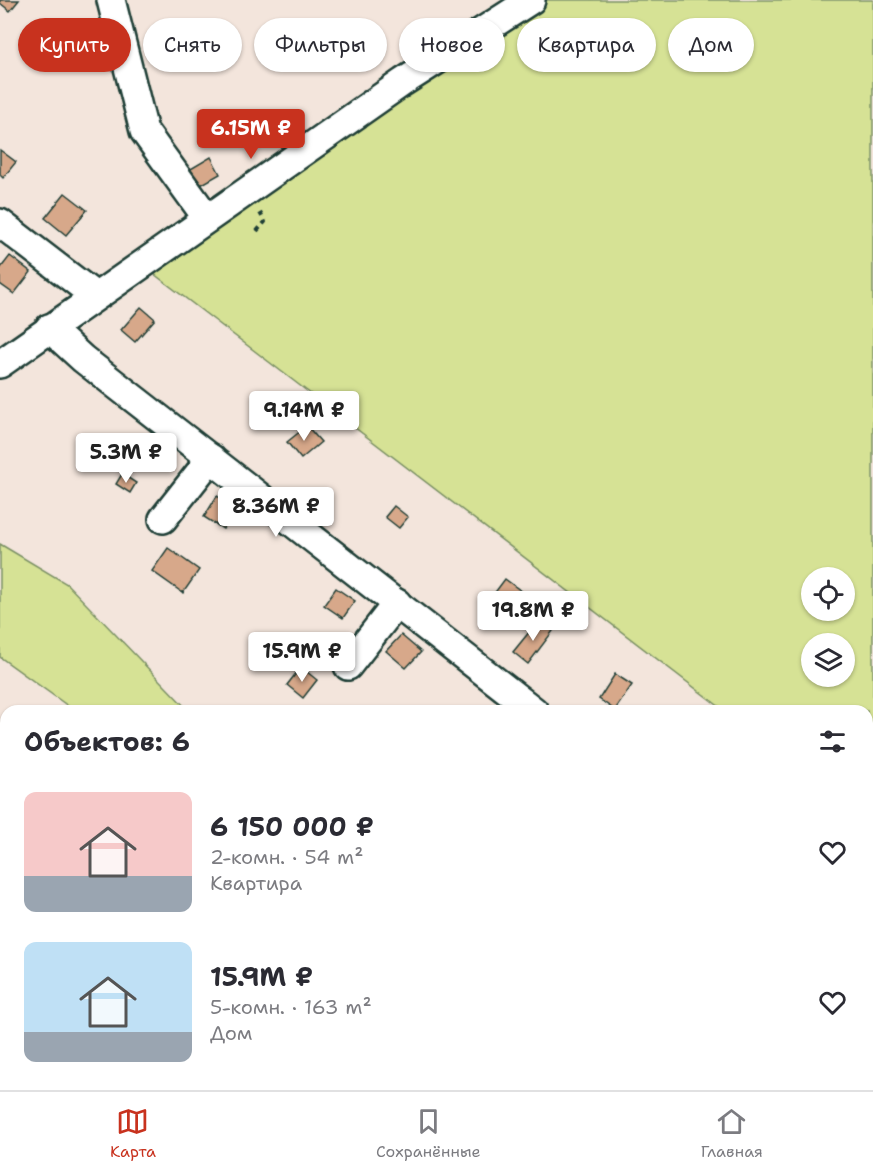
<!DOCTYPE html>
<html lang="ru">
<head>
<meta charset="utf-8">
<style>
  body { margin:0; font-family:"Shantell Sans",sans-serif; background:#f2f2f3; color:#2b2b33; height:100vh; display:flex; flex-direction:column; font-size:22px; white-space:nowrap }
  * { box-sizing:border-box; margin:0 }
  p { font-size:20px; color:#7c7c81 }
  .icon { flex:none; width:33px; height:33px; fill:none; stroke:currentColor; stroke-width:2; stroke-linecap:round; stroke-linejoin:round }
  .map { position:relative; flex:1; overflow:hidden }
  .panel { position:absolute; left:0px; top:705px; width:873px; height:386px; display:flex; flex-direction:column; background:#fff; border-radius:18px 18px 0 0; box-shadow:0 2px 4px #0004 }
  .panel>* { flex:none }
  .banner { position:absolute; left:18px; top:18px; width:837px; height:54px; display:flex; gap:12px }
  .buttons { position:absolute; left:801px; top:567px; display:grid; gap:12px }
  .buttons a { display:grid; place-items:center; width:54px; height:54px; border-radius:50%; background:#fff; box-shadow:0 2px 4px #0004; font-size:30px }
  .price { position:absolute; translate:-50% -51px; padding:0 14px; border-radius:6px; background:#fff; color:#222; font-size:20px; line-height:39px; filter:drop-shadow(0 2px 3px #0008) }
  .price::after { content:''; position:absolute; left:50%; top:36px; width:18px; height:14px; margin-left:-9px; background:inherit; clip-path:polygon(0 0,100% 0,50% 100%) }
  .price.selected { background:#c8321e; color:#fff }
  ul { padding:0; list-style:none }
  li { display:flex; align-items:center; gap:18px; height:150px; padding:0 24px }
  li span { display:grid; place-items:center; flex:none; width:168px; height:120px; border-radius:12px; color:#555 }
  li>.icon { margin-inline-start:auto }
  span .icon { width:72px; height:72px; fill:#fffc; stroke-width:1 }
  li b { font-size:26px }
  h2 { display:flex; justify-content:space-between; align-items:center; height:72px; padding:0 24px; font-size:26px }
  .tag { padding:0 21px; border-radius:27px; background:#fff; box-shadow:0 2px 4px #0004; font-size:21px; line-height:54px }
  .tag.selected { background:#c8321e; color:#fff }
  .menu { display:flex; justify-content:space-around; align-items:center; height:84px; border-top:2px solid #e1e1e2; background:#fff; font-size:16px; color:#7c7c81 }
  .menu a { display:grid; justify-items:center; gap:3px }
  .menu .selected { color:#c8321e }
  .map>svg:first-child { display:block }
  .green { fill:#d6e295; stroke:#7a9064; stroke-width:1.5; fill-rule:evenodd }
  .building { fill:#d7a88a; stroke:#1f3d34; stroke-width:1.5 }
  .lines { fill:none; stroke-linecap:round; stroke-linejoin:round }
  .minor-casing { stroke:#1f3d34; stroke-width:32 }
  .path { stroke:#1f3d34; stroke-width:4; stroke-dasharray:4.5 4.5; stroke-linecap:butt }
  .minor { stroke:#fff; stroke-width:27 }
</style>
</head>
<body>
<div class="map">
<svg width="873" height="1090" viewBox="0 0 873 1090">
  <rect width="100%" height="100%" fill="#f3e5dc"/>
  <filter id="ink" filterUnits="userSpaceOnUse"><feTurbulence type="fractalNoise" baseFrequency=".0167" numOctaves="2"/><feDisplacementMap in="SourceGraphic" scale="12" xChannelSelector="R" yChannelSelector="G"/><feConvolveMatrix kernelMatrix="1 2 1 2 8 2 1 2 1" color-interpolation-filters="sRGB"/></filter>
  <g filter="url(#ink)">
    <g class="green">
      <path d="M531 0H873V824L867 820V711H725L141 264ZM812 578H844V610H812ZM812 644H844V676H812Z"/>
      <polygon points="0,544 67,584 189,711 75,711 0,657"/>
      <polygon points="0,793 6,799 6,1084 624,1084 629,1090 0,1090"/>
    </g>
    <g class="building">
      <polygon points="0,0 19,0 10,11 0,3"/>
      <polygon points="0,150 16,162 3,178 0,175"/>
      <polygon points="211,157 220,174 199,186 189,170"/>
      <polygon points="65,193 87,210 66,235 45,218"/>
      <polygon points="10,256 31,272 14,294 0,284 0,269"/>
      <polygon points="141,307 155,319 135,342 121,330"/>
      <polygon points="307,426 321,442 301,459 287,442"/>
      <polygon points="122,474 136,483 130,493 116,484"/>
      <polygon points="217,496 236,508 223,529 204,517"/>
      <polygon points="394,506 408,517 399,528 385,517"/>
      <polygon points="168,548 199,570 183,593 152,571"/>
      <polygon points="505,579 521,591 508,607 493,595"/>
      <polygon points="336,588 355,601 343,618 324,605"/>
      <polygon points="539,620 553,631 528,664 513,652"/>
      <polygon points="401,635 421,652 406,668 386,651"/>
      <polygon points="301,667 317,680 303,698 287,685"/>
      <polygon points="615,674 632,685 615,710 599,699"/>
    </g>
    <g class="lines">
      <defs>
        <g id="minor">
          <polyline points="111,0 144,131 207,218"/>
          <polyline points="0,223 95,296"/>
          <polyline points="49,328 83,359 534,711"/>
          <polyline points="0,364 403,82 531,0"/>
          <polyline points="163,519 211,458"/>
          <polyline points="348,666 397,603"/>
          <polyline points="867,971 873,976"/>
        </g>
      </defs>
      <use href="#minor" class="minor-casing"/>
      <polyline class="path" points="257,231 265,222 258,209"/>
      <use href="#minor" class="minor"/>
    </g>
  </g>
</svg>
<div class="buttons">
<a><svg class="icon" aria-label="locate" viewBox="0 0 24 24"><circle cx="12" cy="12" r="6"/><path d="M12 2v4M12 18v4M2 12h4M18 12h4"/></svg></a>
<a><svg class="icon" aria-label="layers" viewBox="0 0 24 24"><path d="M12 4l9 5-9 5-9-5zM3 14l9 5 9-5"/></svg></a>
</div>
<b class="price selected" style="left:251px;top:160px">6.15M ₽</b>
<b class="price" style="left:304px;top:442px">9.14M ₽</b>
<b class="price" style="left:126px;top:484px">5.3M ₽</b>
<b class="price" style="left:276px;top:538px">8.36M ₽</b>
<b class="price" style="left:533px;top:642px">19.8M ₽</b>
<b class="price" style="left:302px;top:683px">15.9M ₽</b>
<div class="banner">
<a class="tag selected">Купить</a>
<a class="tag">Снять</a>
<a class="tag">Фильтры</a>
<a class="tag">Новое</a>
<a class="tag">Квартира</a>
<a class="tag">Дом</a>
</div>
<section class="panel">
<h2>Объектов: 6<svg class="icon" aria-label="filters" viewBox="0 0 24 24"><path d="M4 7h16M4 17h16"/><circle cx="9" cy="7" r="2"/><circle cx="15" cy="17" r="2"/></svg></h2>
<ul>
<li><span style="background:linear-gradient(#f6c9c9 70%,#9aa5b1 0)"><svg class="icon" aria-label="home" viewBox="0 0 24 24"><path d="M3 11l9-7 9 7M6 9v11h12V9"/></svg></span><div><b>6 150 000 ₽</b><p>2-комн. · 54 m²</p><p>Квартира</p></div><svg class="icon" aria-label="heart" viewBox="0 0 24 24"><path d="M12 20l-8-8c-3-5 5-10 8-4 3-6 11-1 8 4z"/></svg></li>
<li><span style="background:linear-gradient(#bfe0f5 75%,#9aa5b1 0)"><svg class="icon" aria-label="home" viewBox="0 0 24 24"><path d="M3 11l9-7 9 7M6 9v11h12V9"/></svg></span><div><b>15.9M ₽</b><p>5-комн. · 163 m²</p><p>Дом</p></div><svg class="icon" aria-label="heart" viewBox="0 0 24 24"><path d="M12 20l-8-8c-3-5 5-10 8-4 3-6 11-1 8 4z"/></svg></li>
</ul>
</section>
</div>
<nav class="menu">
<a class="selected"><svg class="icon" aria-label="map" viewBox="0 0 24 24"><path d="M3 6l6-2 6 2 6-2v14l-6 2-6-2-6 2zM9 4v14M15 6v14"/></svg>Карта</a>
<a><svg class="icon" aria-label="saved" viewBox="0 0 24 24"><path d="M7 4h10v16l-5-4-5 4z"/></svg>Сохранённые</a>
<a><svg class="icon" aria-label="home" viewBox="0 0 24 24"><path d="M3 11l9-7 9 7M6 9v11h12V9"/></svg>Главная</a>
</nav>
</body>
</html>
